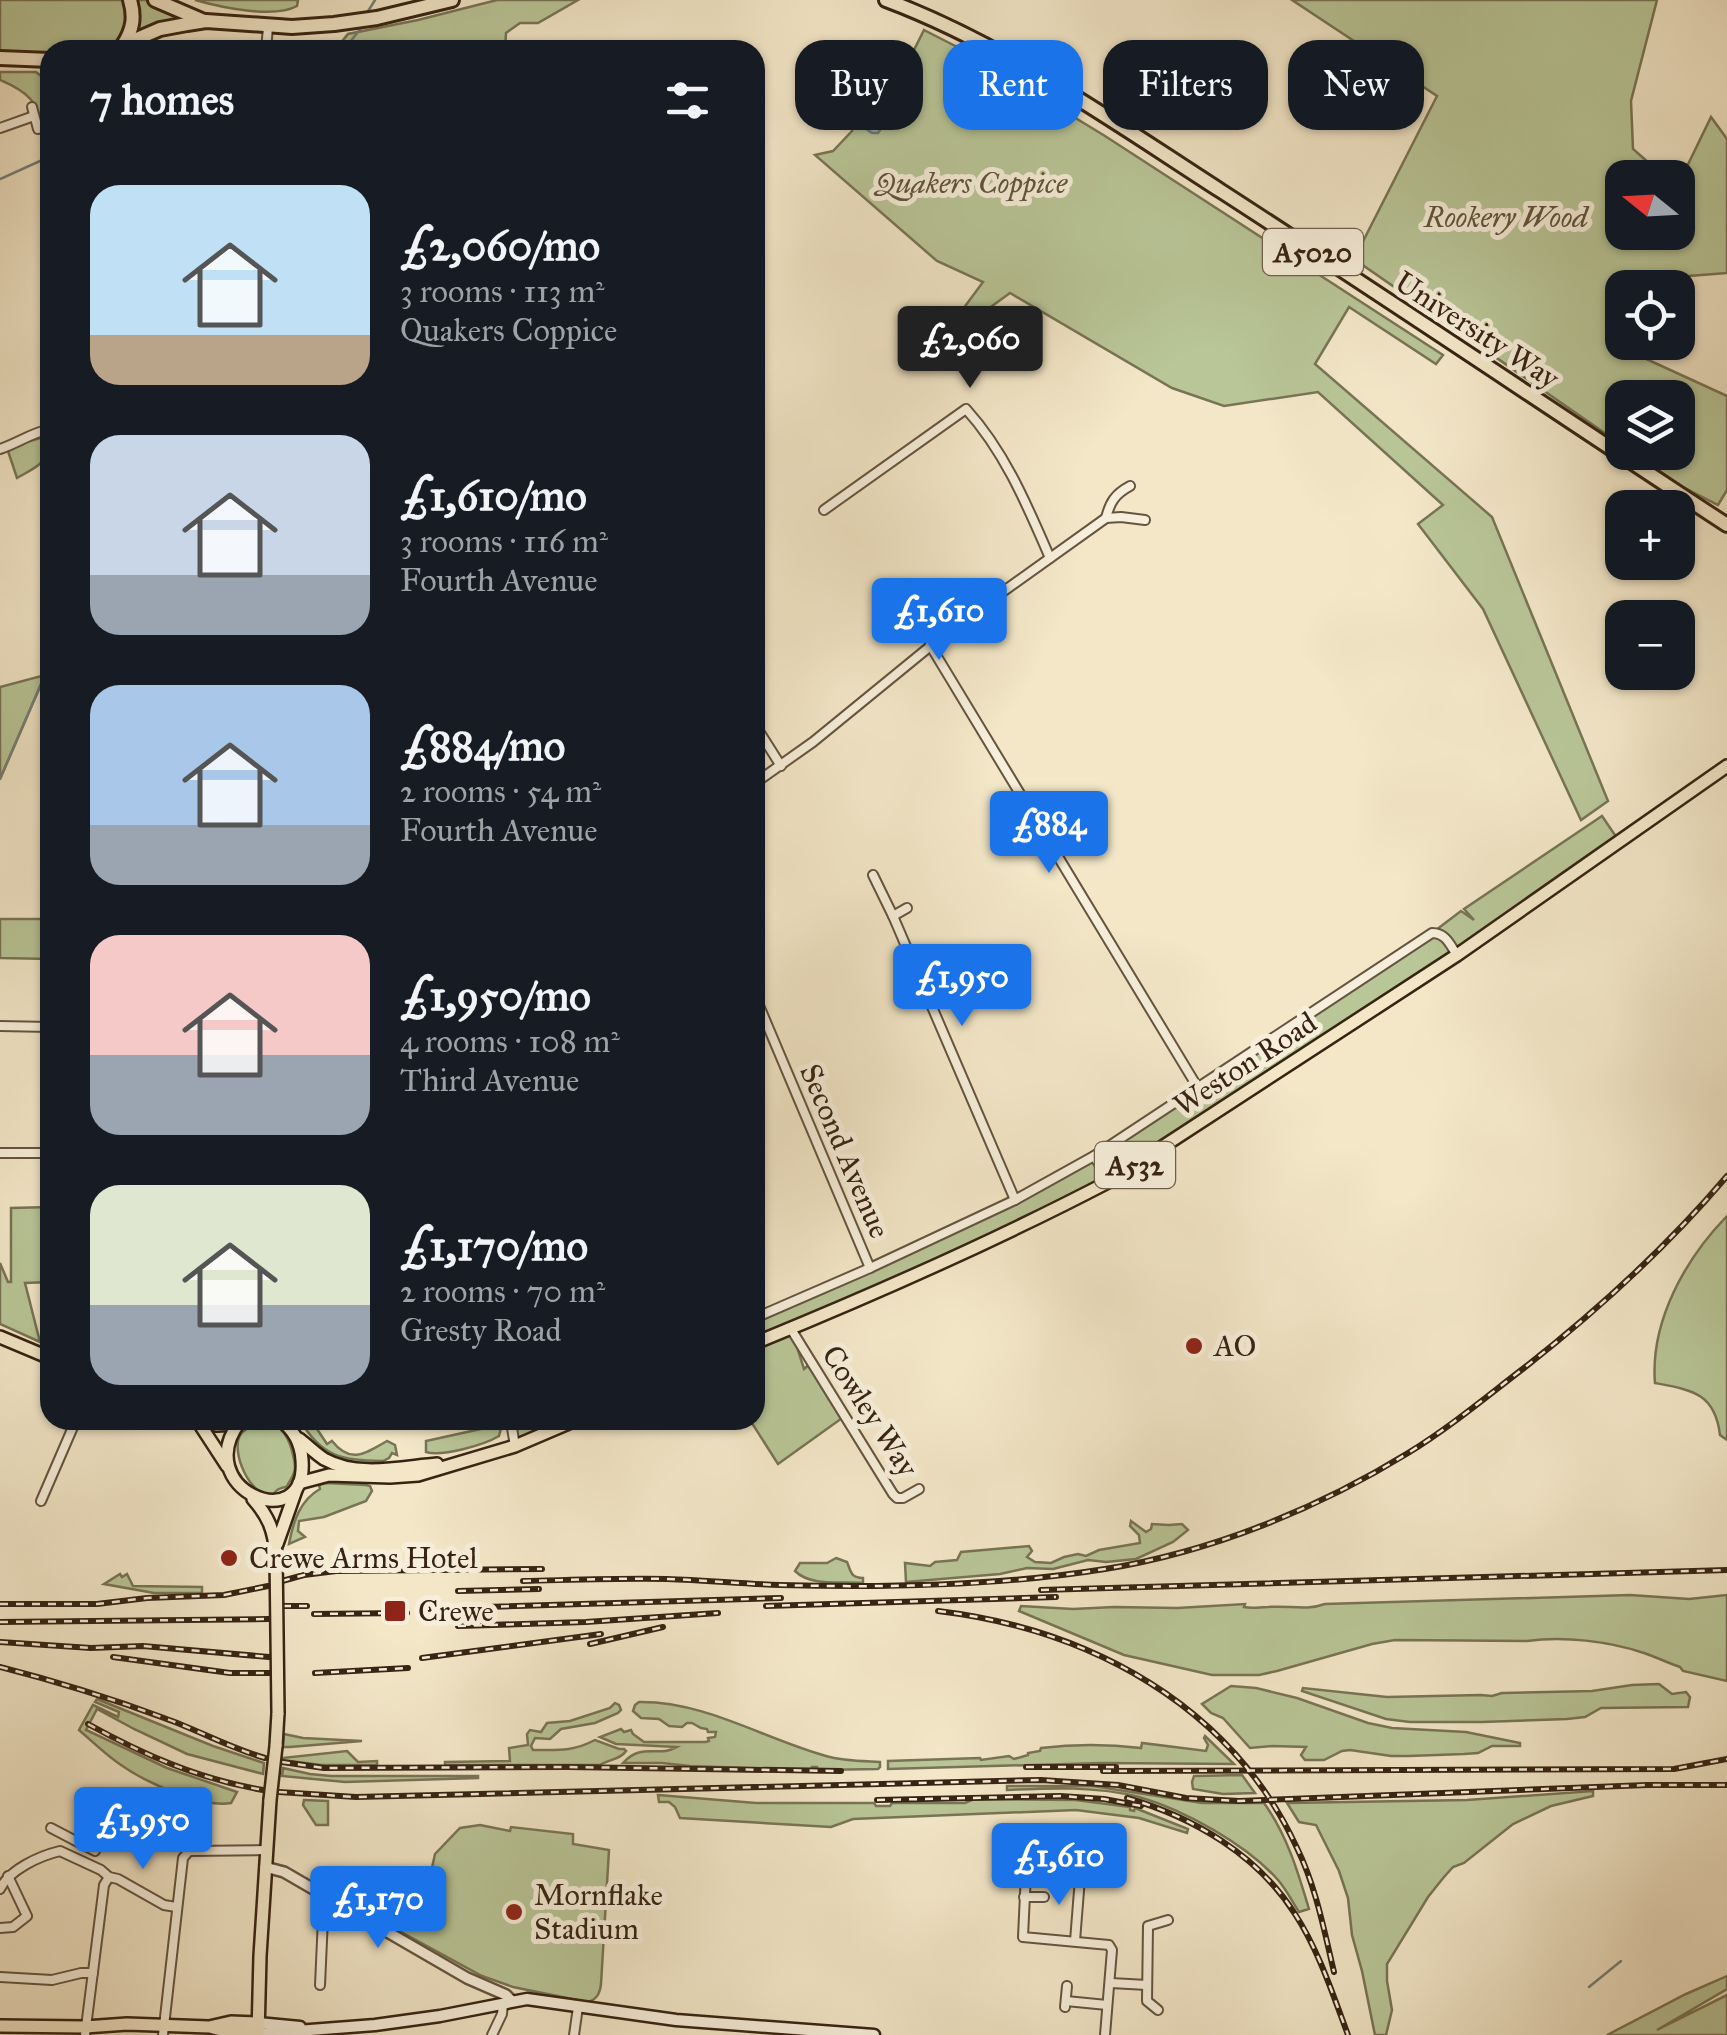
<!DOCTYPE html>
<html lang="en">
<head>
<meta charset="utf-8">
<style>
  body { margin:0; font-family:"IM FELL Great Primer",serif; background:#242831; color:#f1f3f6; height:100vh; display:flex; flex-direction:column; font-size:38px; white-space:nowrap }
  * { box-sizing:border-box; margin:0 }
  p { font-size:32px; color:#9ea1a6 }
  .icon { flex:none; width:55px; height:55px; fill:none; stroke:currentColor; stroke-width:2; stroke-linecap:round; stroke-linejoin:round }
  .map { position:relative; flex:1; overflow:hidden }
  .drawer { position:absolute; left:40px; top:40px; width:725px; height:1390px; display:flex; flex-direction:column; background:#171b24; border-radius:30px; box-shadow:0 2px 8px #0004 }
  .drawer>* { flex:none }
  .top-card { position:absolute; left:795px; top:40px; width:780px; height:90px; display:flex; gap:20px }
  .needle { width:65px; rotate:288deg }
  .buttons { position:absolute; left:1605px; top:160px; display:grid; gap:20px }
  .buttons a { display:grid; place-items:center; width:90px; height:90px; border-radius:20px; background:#171b24; box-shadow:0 2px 8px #0004; font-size:50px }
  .price { position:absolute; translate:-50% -85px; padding:0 22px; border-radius:10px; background:#1a73e8; color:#fff; font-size:32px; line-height:65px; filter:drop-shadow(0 2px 5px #0008) }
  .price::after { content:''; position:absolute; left:50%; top:60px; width:30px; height:22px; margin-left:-15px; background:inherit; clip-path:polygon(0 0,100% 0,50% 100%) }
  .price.active { background:#222; color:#fff }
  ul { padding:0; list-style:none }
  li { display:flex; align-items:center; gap:30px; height:250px; padding:0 50px }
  li span { display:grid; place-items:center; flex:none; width:280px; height:200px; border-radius:30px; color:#555 }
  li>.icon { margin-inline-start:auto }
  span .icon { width:120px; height:120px; fill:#fffc; stroke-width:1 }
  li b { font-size:42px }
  h2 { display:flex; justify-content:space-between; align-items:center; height:120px; padding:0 50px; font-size:42px }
  .chip { padding:0 35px; border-radius:30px; background:#171b24; box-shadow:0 2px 8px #0004; font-size:35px; line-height:90px }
  .chip.active { background:#1a73e8; color:#fff }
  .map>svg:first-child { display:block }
  .green { fill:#b9c698; stroke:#787455; stroke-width:2.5 }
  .water { fill:#a1bdc1; stroke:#767f7b; stroke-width:2.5 }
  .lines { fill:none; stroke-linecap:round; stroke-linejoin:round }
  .stream { stroke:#767f7b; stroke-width:2.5 }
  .minor-casing { stroke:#655440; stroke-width:12 }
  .tertiary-casing { stroke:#655440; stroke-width:14 }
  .secondary-casing { stroke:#362312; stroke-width:15 }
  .primary-casing { stroke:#362312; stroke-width:16 }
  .trunk-casing { stroke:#362312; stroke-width:18 }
  .minor { stroke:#f7efdb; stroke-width:8 }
  .tertiary { stroke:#f7efdb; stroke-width:9 }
  .secondary { stroke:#f7efdb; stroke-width:10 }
  .primary { stroke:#f3e7c8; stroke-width:11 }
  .trunk { stroke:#f3e7c8; stroke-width:12 }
  .rail-casing { stroke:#362312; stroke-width:6 }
  .rail { stroke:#f7efdb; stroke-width:2.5; stroke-dasharray:8; stroke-linecap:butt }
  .primary-bridge-casing { stroke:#362312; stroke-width:16; stroke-linecap:butt }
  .primary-bridge { stroke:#f3e7c8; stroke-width:11 }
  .poi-dot { fill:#8f2418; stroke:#f7efdb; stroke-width:4 }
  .labels { text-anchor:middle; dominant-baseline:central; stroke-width:10; stroke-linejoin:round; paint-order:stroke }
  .shield { fill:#f7efdb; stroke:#70604e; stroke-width:2.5 }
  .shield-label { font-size:28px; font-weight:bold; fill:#362312 }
  .park-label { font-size:30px; font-style:italic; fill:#5d543a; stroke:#f7efdb }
  .street-label { font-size:30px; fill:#362312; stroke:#f7efdb }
  .poi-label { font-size:30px; fill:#362312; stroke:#f7efdb; text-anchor:start }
</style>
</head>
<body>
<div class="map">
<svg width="1727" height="2035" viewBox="0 0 1727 2035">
  <rect width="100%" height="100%" fill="#f3e7c8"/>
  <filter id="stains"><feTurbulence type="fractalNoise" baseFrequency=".002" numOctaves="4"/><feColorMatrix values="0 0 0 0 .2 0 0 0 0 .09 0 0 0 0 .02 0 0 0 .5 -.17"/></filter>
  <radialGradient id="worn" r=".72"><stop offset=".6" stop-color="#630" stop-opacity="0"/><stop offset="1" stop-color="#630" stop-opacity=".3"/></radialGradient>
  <g class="green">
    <polygon points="0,0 155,0 204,22 123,45 118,50 50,50 50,60 0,58"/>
    <path d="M195 0H298L297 6C274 19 220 7 195 0Z"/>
    <polygon points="497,0 578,0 538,23 520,23 506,33 505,50 335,50 348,34 418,20"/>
    <polygon points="1292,0 1657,0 1631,101 1633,149 1665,177 1622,178 1622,232 1678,232 1678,185 1711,117 1727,139 1727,273 1651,279 1647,287 1622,288 1622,323 1607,341 1727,396 1727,490 1718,505 1681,486 1633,453 1678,452 1678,398 1622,398 1622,445 1354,259 1437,96"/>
    <polygon points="924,30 969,53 1105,136 1443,355 1436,364 1349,307 1315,364 1492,517 1608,801 1581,820 1483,609 1418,524 1443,505 1318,392 1224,406 1172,388 1010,293 945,340 946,332 983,282 937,261 815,155 833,151 852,131 854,116 904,70"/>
    <path d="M0 72H36L50 83V130L44 132C39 102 28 92 0 80Z"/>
    <path d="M47 436 50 437C50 463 38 466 17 478L8 451 23 443Z"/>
    <polygon points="45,675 0,779 0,687"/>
    <polygon points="1602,816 1619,841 1110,1181 791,1328 804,1369 811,1363 845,1416 778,1464 750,1420 755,1420 755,1318 870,1268 1094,1156 1432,933 1461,911 1474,920 1464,909"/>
    <polygon points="0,919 50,919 50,959 0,958"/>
    <polygon points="50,1207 50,1282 25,1283 40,1342 0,1324 0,1263 8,1282 11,1282 11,1208"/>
    <path d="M1727 1216V1440L1720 1435C1715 1393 1692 1390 1655 1383 1650 1322 1685 1259 1727 1216Z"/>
    <path d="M300 1420H311L327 1444 332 1441C351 1465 366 1453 387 1441L395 1445 397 1455 392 1453 389 1458 383 1461C342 1460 322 1458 300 1420Z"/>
    <polygon points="519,1420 576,1420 515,1446 512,1428"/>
    <path d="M261 1422C283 1423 290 1439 294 1459 296 1468 295 1473 290 1481 283 1492 289 1484 279 1489 276 1490 275 1493 273 1494 251 1500 229 1450 241 1434 245 1428 254 1425 261 1422Z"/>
    <path d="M499 1425 501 1428 499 1436C484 1445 442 1457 426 1452V1441Z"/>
    <path d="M326 1483 366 1485 370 1486 372 1491 366 1501 324 1517 299 1521 298 1531 305 1537 289 1544C293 1522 300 1500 320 1489L319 1485Z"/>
    <polygon points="1131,1521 1146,1532 1151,1529 1152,1524 1169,1525 1182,1524 1188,1530 1173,1542 1136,1559 1106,1562 1088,1560 1053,1569 1027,1568 1000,1574 906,1582 905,1563 930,1566 935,1562 957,1560 961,1552 1029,1546 1032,1551 1027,1557 1035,1562 1051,1563 1064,1557 1078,1554 1086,1556 1099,1550 1140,1543 1139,1535 1130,1526"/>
    <path d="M836 1558 847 1562C851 1572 851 1578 863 1578V1583C842 1581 811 1587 795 1571L800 1563H827Z"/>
    <polygon points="120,1574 122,1577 127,1574 133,1586 202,1587 202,1593 154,1593 104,1584"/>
    <path d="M1630 1595 1689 1599 1727 1595V1681L1683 1671 1680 1667C1668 1663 1656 1657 1644 1653 1608 1641 1564 1636 1527 1641L1395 1640 1372 1644 1277 1671 1259 1675H1212L1124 1655 1019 1611 1021 1606 1073 1609 1114 1607 1177 1608 1245 1604 1244 1607C1253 1609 1259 1607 1268 1607 1288 1605 1306 1611 1325 1604Z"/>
    <polygon points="1659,1684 1672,1694 1686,1692 1690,1697 1688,1707 1601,1708 1585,1717 1567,1719 1482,1722 1410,1722 1386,1719 1302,1691 1303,1688 1387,1697 1481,1695 1492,1696 1502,1693 1592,1691 1632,1685"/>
    <polygon points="1231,1686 1256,1688 1297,1698 1368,1723 1392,1728 1466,1732 1520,1743 1520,1746 1492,1746 1478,1753 1464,1754 1409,1756 1391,1756 1350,1750 1342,1751 1324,1760 1305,1760 1301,1755 1306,1747 1273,1746 1250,1748 1223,1718 1211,1713 1202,1704"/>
    <path d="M97 1699 213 1746 264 1763 263 1774 187 1754 134 1729 97 1709 86 1730 167 1768 237 1792 231 1803C202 1808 145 1782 121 1765 106 1755 93 1742 79 1730L93 1705 118 1717 119 1712 95 1702Z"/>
    <path d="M639 1702C705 1701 764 1739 826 1756 843 1761 862 1761 880 1762V1767L878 1769 818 1770 817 1767H812L811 1770 690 1766 662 1763H623C642 1742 658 1758 677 1747L616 1744 600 1737 621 1729 624 1732 631 1730 633 1734 644 1742H706L709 1741 708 1738 715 1737 716 1732H708L707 1729 701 1728 692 1723H687L682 1727 669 1726 659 1719 641 1718 633 1711 635 1705Z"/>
    <path d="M615 1703 619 1705 621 1710 618 1713 595 1723 561 1729 550 1739 535 1738 531 1746 533 1750C558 1750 572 1752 595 1740L619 1749H624L626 1751C620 1760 609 1759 600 1765H445V1762L510 1761 509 1748 528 1745 527 1734 530 1730 541 1732 547 1723 570 1721 610 1708Z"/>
    <polygon points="284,1734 303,1738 362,1741 290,1747 283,1747"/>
    <path d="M1205 1736 1234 1764 1103 1763 888 1769V1761L980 1758 981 1760 1009 1756 1014 1759 1028 1755V1753L1040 1751 1041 1748C1074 1744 1107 1744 1141 1748L1142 1743 1206 1751 1208 1745 1204 1738Z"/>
    <polygon points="347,1751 358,1762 377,1761 377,1765 321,1765 282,1760 282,1758"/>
    <polygon points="283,1768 310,1774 331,1776 478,1776 478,1778 345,1782 282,1776"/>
    <polygon points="1242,1775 1255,1793 1223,1794 1193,1789 1192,1782 1194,1776"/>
    <path d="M1007 1786H1093L1202 1803H1264C1287 1835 1298 1872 1309 1909L1299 1912C1292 1901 1286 1889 1278 1880 1246 1844 1184 1810 1139 1797 1096 1786 1050 1788 1007 1790Z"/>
    <polygon points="1593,1791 1593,1796 1551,1806 1513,1824 1464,1863 1453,1867 1444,1877 1428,1897 1387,1964 1387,1981 1392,2010 1386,2035 1375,2035 1362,1971 1352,1935 1348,1898 1339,1871 1316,1825 1299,1822 1287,1803 1467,1800"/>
    <polygon points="658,1795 756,1803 874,1803 876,1806 890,1806 892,1803 965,1803 974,1799 1076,1800 1130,1807 1130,1810 1134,1811 1135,1808 1188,1829 1187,1833 1139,1818 1076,1810 853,1819 831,1827 680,1818 675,1807 669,1802 659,1802"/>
    <polygon points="304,1800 328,1801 328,1825 316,1825 303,1805"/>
    <path d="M480 1825 510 1831 511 1827 573 1834V1844L609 1850 601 1984C600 1993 597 2000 587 2002L513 1987 482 1976 392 1927 400 1911 422 1913 435 1854 460 1828Z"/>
    <polygon points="1727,1976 1727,1989 1657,2030 1727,1995 1727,2035 1607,2035 1686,1994"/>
  </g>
  <polygon class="water" points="874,110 884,116 884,124 878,133 872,133 862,126 862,120 868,111"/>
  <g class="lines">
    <g class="stream">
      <polyline points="365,16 375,0"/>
      <polyline points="354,50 350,42 361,28"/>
      <polyline points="0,179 40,161 47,165"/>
      <polyline points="0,779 45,675 50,672"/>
      <polyline points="1589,1987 1621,1961"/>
    </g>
    <defs>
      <g id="minor">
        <polyline points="266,50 268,27"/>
        <polyline points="32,107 38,129"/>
        <polyline points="0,128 34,116"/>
        <polyline points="50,221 50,262"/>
        <path d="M0 449C18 443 31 433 50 429"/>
        <path d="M824 510 966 409C1005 452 1027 505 1050 558"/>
        <path d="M1106 518C1110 502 1115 494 1130 486"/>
        <polyline points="930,645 1198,1088"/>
        <polyline points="755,725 781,766"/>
        <polyline points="755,783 813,742 955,626 1106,518 1121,517 1145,520"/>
        <polyline points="873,875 893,916 1015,1200"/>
        <polyline points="893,916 907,908"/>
        <polyline points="755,996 870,1268"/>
        <polyline points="0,1026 50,1027"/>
        <polyline points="0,1153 50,1153"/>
        <polyline points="1094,1156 1110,1181"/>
        <path d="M755 1318 870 1268 1015 1200 1094 1156 1432 933C1446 933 1450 945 1457 955"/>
        <polyline points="791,1329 893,1494 897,1498 903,1498 919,1489"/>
        <polyline points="515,1446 512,1428 519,1420"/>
        <polyline points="41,1501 76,1420"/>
        <polyline points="51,1828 95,1851"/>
        <polyline points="1026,1873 1023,1937 1109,1945 1112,1950 1105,2035"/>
        <path d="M0 1889C9 1870 39 1856 60 1851L101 1870 109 1877 118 1879 164 1905 176 1907"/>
        <polyline points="1024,1897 1044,1897"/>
        <polyline points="0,1928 13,1927 27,1916 8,1876"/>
        <polyline points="1075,1941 1080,1878"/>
        <polyline points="0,1977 52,1980 81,1973 93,1973"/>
        <polyline points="1111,1983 1147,1985"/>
        <polyline points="320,1985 324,1896"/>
        <polyline points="1066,2001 1107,2005"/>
        <polyline points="1065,2007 1067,1986"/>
        <polyline points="1158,2010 1147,2001 1148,1926 1168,1920"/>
        <polyline points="85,2035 104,1885 109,1877"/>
        <polyline points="163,2035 183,1858 189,1851 266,1850"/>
        <polyline points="492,2035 502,2014 503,2004"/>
        <polyline points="574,2035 578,2007"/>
      </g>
      <polyline id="tertiary" points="265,1867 284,1872 467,1978 506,1995 512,2001"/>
      <g id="secondary">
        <polyline points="258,2023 300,2027"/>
        <polyline points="258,2034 375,2025 440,2016 527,1999 676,2020 874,2035"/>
      </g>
      <g id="primary">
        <polyline points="0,1337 50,1358"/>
        <path d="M755 1343C875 1294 995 1241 1110 1181L1457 955 1727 766"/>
        <path d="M241 1420C187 1489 308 1539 302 1460 301 1443 293 1429 280 1420"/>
        <polyline points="197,1422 217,1425 237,1424"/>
        <polyline points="199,1423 227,1466"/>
        <path d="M299 1439C307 1445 315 1453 324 1459 358 1478 401 1467 437 1464"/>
        <polyline points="299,1483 329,1475 390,1477 418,1475 515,1446 576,1420"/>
        <path d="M253 1499C269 1517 274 1531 276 1554"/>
        <polyline points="277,1544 296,1490"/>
        <polyline points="276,1746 278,1713"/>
        <polyline points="0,2026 85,2027 127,2024 209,2027 231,2022 258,2023"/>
        <polyline points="213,2028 230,2032 258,2034"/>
        <polyline points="258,2035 260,1956 270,1800"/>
      </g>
      <g id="trunk">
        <polyline points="155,0 204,21"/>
        <path d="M886 0C1006 45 1114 122 1221 191 1391 301 1558 414 1727 525"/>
        <polyline points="123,45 160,29 187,24 206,21 292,27 334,24 377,18 452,0"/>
        <path d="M123 45C133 30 135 17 130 0"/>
        <polyline points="0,58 50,60"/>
      </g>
    </defs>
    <use href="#minor" class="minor-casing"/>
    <use href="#tertiary" class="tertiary-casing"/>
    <use href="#secondary" class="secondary-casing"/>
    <use href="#primary" class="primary-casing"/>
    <use href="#trunk" class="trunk-casing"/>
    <use href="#minor" class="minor"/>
    <use href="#tertiary" class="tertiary"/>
    <use href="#secondary" class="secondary"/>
    <use href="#primary" class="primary"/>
    <use href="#trunk" class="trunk"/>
    <defs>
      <g id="rail">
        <polyline points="282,1581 304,1575 336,1571 542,1569"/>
        <path d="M523 1581C571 1580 619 1578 667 1579 705 1580 743 1584 780 1585 888 1588 999 1586 1105 1569 1211 1552 1317 1509 1408 1453 1449 1428 1486 1397 1524 1368 1598 1310 1666 1248 1727 1176"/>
        <polyline points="1041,1590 1727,1570"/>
        <polyline points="458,1591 539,1589"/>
        <polyline points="0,1604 97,1604 147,1598 224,1595 268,1586"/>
        <polyline points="283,1606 307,1606"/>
        <polyline points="766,1606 1056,1597"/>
        <polyline points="421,1609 781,1598"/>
        <path d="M938 1611C1089 1629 1231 1705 1297 1848 1316 1887 1324 1930 1334 1972"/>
        <polyline points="314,1614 407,1613"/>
        <polyline points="0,1622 269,1619"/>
        <polyline points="458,1626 586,1622 718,1613"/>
        <polyline points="0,1642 91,1648 143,1646 269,1657"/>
        <polyline points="590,1644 663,1627"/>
        <polyline points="113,1657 230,1673 270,1673"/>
        <polyline points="422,1658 601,1634"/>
        <path d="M0 1667C55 1681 110 1698 164 1718 198 1730 230 1748 265 1758"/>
        <polyline points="315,1673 408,1668"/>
        <path d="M88 1724C144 1755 199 1779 263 1790"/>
        <polyline points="282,1762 324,1768 567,1767 841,1771"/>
        <polyline points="1026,1767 1116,1767"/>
        <polyline points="1103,1771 1674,1769 1727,1759"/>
        <polyline points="279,1792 356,1797 1041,1780 1118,1785 1186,1798 1239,1801 1647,1785 1727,1785"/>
        <path d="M1127 1798C1193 1817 1258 1855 1295 1914 1319 1951 1333 1995 1348 2035"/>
        <polyline points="877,1800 1060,1796 1104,1799 1141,1806"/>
      </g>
    </defs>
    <use href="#rail" class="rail-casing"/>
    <use href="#rail" class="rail"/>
    <defs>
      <g id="primary-bridge">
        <polyline points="276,1554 278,1713"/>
        <polyline points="270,1800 276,1746"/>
      </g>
    </defs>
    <use href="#primary-bridge" class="primary-bridge-casing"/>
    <use href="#primary-bridge" class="primary-bridge"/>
  </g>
  <g class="poi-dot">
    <circle cx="1194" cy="1346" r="10"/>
    <circle cx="229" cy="1558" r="10"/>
    <rect x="383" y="1599" width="24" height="24" rx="5"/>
    <circle cx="514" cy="1912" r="10"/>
  </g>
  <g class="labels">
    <g class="shield">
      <rect x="1263" y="229" width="100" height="46" rx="8"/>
      <rect x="1095" y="1142" width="80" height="46" rx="8"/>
    </g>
    <g class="shield-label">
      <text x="1313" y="252">A5020</text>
      <text x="1135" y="1165">A532</text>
    </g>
    <g class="park-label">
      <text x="971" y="183">Quakers Coppice</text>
      <text x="1506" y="217">Rookery Wood</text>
    </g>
    <g class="street-label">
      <text transform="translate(1477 330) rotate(33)">University Way</text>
      <text transform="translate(1245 1064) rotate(-33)">Weston Road</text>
      <text transform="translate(845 1151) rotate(67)">Second Avenue</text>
      <text transform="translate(870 1411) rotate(57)">Cowley Way</text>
    </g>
    <g class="poi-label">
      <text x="1214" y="1346">AO</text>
      <text x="249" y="1558">Crewe Arms Hotel</text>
      <text x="418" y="1611">Crewe</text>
      <text x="534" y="1895">Mornflake<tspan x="534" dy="34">Stadium</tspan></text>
    </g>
  </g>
  <rect width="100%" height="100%" filter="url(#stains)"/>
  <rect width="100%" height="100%" fill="url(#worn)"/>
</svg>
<div class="buttons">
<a><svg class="needle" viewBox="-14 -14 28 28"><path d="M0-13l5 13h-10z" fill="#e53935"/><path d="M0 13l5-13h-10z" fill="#9ea1a6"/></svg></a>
<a><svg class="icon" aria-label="locate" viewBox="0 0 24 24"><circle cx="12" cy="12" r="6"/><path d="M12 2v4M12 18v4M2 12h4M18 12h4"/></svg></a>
<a><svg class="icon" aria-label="layers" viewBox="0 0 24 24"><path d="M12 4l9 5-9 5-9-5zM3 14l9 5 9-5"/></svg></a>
<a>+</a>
<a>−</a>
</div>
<b class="price active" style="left:970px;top:391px">£2,060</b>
<b class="price" style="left:939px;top:663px">£1,610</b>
<b class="price" style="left:1049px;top:876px">£884</b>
<b class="price" style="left:962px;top:1029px">£1,950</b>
<b class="price" style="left:143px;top:1872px">£1,950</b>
<b class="price" style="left:1059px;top:1908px">£1,610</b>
<b class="price" style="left:378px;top:1951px">£1,170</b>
<div class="top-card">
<a class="chip">Buy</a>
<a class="chip active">Rent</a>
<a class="chip">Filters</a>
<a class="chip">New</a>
</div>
<section class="drawer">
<h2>7 homes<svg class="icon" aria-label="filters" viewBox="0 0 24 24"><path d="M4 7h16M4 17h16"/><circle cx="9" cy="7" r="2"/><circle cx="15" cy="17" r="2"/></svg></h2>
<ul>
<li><span style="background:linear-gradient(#bfe0f5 75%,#b9a48a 0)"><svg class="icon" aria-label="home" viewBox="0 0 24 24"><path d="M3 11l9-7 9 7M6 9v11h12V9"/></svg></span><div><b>£2,060/mo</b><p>3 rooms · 113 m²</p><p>Quakers Coppice</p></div></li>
<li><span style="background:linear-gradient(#c9d6e8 70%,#9aa5b1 0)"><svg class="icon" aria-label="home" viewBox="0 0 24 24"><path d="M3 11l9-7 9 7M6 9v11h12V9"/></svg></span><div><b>£1,610/mo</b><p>3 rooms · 116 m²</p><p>Fourth Avenue</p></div></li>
<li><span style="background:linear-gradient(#a9c7e8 70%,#9aa5b1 0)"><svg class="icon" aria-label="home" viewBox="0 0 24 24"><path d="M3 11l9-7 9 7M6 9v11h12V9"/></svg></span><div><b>£884/mo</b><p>2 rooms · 54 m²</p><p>Fourth Avenue</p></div></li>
<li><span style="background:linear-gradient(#f6c9c9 60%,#9aa5b1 0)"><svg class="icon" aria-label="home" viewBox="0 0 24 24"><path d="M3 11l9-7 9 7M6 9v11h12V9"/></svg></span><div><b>£1,950/mo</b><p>4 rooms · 108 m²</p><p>Third Avenue</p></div></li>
<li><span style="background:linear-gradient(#dfe7d0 60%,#9aa5b1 0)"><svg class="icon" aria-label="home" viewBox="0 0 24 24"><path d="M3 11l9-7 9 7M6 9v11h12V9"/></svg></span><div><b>£1,170/mo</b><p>2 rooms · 70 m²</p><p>Gresty Road</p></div></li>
</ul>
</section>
</div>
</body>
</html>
